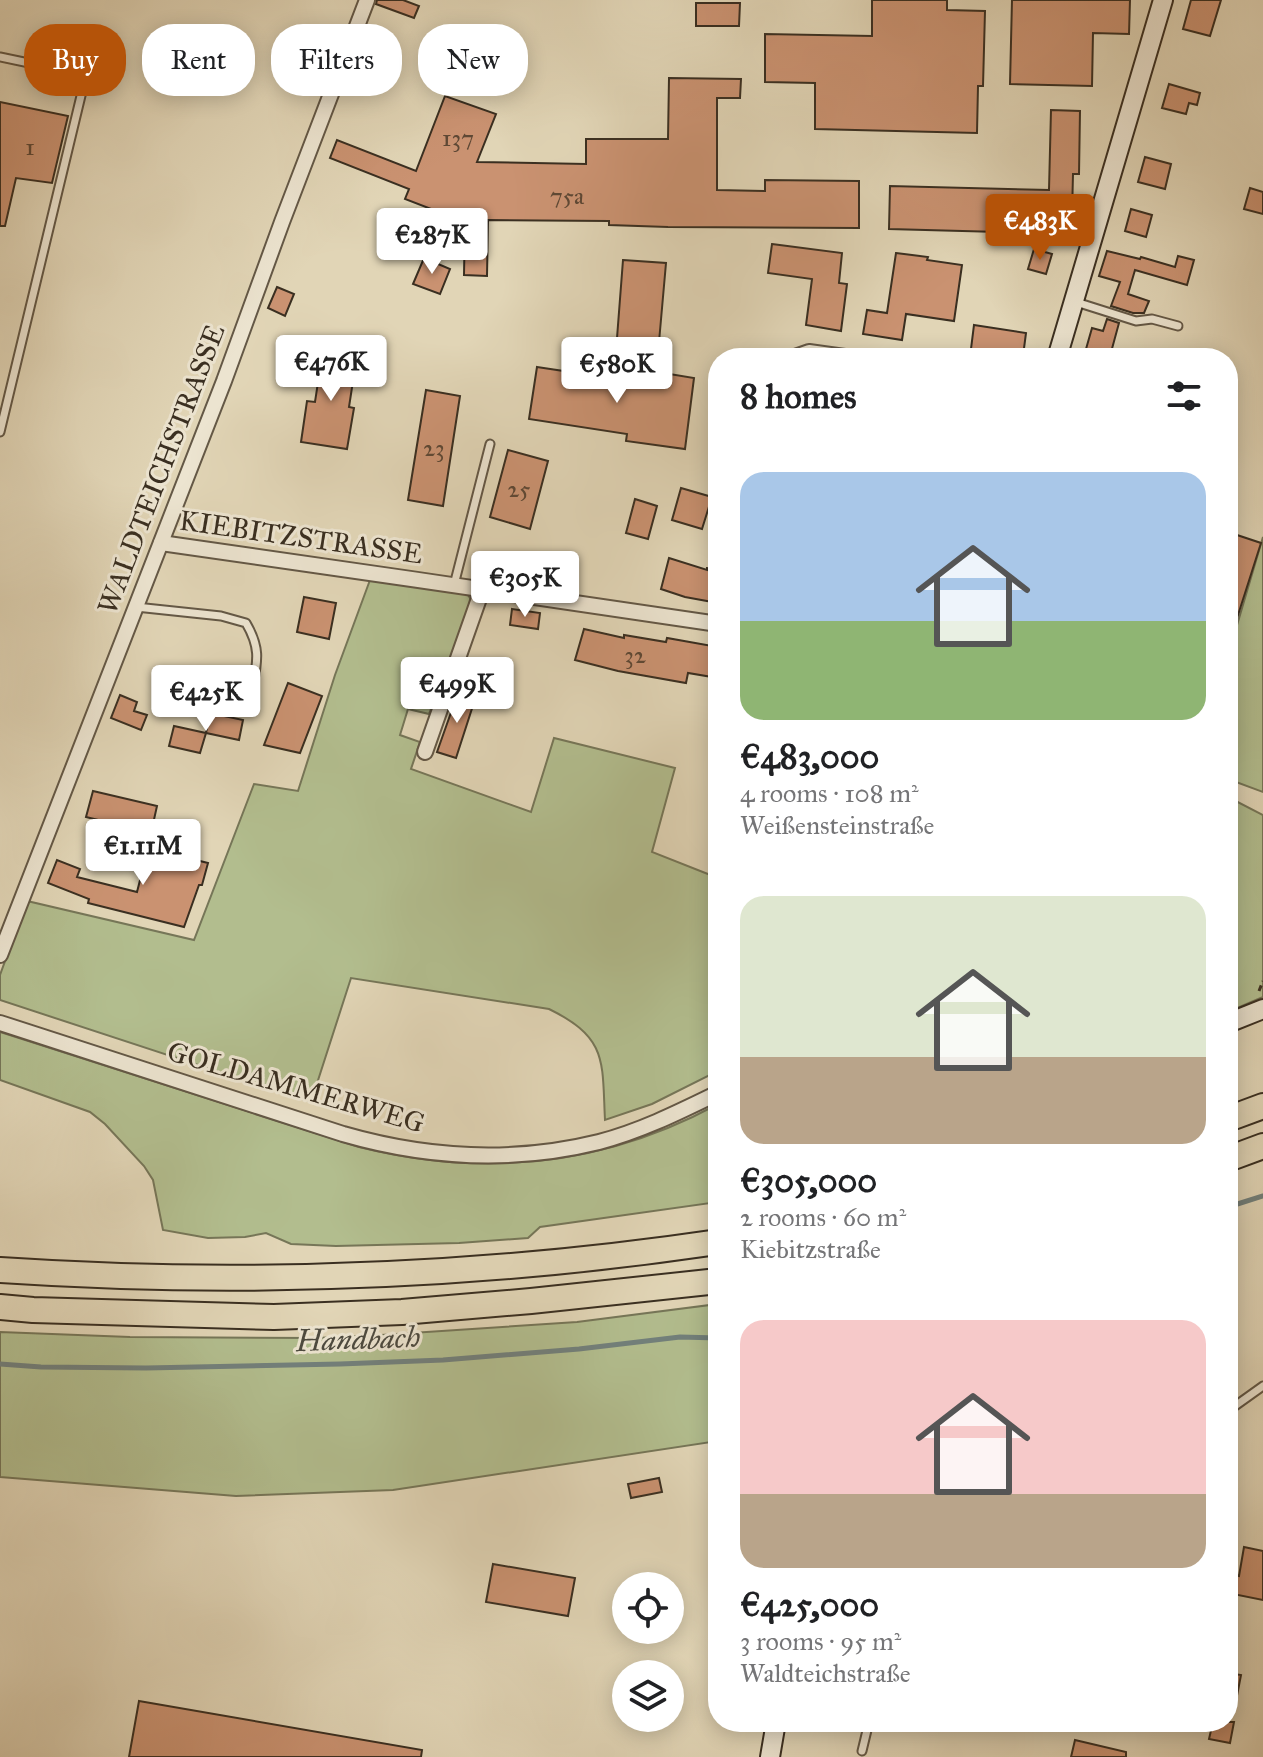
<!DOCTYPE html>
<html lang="en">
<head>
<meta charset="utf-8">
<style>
  body { margin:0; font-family:"IM FELL Great Primer",serif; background:#f2f2f2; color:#202124; height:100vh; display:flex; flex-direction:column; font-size:30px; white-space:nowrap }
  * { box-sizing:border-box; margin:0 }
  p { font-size:26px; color:#757577 }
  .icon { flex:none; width:44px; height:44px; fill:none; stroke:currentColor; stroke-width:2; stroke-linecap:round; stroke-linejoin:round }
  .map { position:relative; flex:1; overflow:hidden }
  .drawer { position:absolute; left:708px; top:348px; width:530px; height:1384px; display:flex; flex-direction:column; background:#fff; border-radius:32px; box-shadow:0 4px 20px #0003 }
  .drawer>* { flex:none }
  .top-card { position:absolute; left:24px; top:24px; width:564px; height:72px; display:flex; gap:16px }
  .tools { position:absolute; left:612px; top:1572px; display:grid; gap:16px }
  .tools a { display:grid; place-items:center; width:72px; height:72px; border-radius:50%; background:#fff; box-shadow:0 4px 20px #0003; font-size:40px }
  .price { position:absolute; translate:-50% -68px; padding:0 18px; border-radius:8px; background:#fff; color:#222; font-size:26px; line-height:52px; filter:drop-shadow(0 2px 4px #0008) }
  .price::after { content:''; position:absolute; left:50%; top:48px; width:24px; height:18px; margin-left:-12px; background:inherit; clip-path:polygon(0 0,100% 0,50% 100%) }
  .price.on { background:#b45309; color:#fff }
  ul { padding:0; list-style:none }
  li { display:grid; align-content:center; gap:16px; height:424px; padding:0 32px }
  li span { display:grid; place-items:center; height:248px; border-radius:24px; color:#555 }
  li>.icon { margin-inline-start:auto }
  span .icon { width:144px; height:144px; fill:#fffc; stroke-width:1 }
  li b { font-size:34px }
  h2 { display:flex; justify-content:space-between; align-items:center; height:96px; padding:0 32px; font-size:34px }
  .chip { padding:0 28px; border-radius:32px; background:#fff; box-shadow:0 4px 20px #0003; font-size:28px; line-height:72px }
  .chip.on { background:#b45309; color:#fff }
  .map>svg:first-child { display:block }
  .green { fill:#b2bd8e; stroke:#767658; stroke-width:2 }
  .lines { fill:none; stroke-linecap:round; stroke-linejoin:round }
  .stream { stroke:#72807c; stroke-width:5 }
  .building { fill:#ca9271; stroke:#3a2f21; stroke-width:2 }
  .lane-casing { stroke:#645846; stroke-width:11 }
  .street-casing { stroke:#645846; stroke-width:18 }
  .secondary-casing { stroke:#3a2f21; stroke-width:22 }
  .highway-casing { stroke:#3a2f21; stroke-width:28 }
  .path { stroke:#3a2f21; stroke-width:3; stroke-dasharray:6 4; stroke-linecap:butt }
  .lane { stroke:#ece4d0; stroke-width:7 }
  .street { stroke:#ece4d0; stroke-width:14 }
  .secondary { stroke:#ece4d0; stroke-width:18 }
  .highway { stroke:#e1d5b6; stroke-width:24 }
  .labels { text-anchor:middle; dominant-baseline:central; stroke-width:6; stroke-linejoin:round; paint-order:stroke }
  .number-label { font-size:24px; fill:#5e4835 }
  .street-label { font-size:28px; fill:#3a2f21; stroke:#ece4d0 }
  .water-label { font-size:30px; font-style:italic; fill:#4d4a3f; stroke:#ece4d0 }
</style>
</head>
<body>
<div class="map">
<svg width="1263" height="1757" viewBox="0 0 1263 1757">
  <rect width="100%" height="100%" fill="#e1d5b6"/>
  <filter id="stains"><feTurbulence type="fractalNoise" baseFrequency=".0025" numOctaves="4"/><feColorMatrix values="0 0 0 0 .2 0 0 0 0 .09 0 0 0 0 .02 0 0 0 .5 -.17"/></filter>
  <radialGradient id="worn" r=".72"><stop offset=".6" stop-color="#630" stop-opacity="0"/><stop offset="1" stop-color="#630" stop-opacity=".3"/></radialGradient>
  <g class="green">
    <polygon points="1263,537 1263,792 1228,779 1228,631 1235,632"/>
    <path d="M370 580 466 592 472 601V609L429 714 408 709 400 735 420 742 411 769 531 812 554 738 675 768 652 852 718 878V1071L652 1104 605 1120C602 1061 608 1038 549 1009L351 978 311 1102 0 1000V975L27 901 194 940 254 784 298 791 335 675Z"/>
    <polygon points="1228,797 1263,815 1263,997 1228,1012"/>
    <path d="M0 1032 359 1147C484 1178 604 1166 718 1104V1202L540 1227 528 1238 459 1243 336 1246 291 1244 266 1233 245 1237 208 1238 163 1230 153 1180 144 1166 105 1124 90 1112 0 1080Z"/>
    <polygon points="718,1304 718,1441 393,1490 236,1496 0,1477 0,1332 130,1337 316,1338 381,1335 577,1322"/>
  </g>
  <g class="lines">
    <g class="stream">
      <polyline points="1228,1207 1263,1196"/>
      <polyline points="0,1364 41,1367 146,1368 340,1364 443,1360 579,1349 680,1337 718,1338"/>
    </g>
  </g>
  <g class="building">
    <polygon points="377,0 403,0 419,6 414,18 376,4"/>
    <polygon points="872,0 947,0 947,10 985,11 983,86 978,86 977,133 815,129 815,83 765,82 765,34 872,36"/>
    <polygon points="1012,0 1130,0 1129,34 1093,33 1092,86 1010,84"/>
    <polygon points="1191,0 1221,0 1210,36 1183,29"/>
    <polygon points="696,3 740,3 739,26 696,26"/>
    <polygon points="669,78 741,79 740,98 717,98 717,190 765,191 765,180 859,181 859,228 668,227 609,225 609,221 488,220 487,276 464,275 465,219 457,219 405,199 409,189 330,158 337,140 416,171 445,96 496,114 477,162 586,164 586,139 668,139"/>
    <polygon points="1169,84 1200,93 1197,105 1189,103 1186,114 1162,108"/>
    <polygon points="0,102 68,116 52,183 16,178 5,226 0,226"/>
    <polygon points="1051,110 1080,111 1079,174 1073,174 1072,215 1042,207 1035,233 889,229 890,186 1049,190"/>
    <polygon points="1145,157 1171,164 1165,189 1138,182"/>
    <polygon points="1250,188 1263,192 1263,214 1244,209"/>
    <polygon points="1131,209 1152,215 1146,237 1125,231"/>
    <polygon points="772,244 842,253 839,283 847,284 841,331 806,325 812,279 768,273"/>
    <polygon points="1034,249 1052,254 1046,274 1028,269"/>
    <polygon points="1107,251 1140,259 1141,257 1175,267 1178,256 1194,260 1187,285 1135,270 1128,294 1149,301 1144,313 1133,313 1111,306 1120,282 1099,276"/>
    <polygon points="896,253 928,257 927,260 962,265 954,321 906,314 902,340 863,334 867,310 887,313"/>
    <polygon points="424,258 450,269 440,294 413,284"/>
    <polygon points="623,260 666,263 659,342 617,338"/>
    <polygon points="277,287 294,294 285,316 268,308"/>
    <polygon points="1107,319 1119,323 1110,356 1086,349 1092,328 1103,331"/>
    <polygon points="974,325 1026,333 1023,356 971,349"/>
    <polygon points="323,350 357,355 349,407 354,408 347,449 301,442 307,401 315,402"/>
    <polygon points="537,367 637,382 639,369 694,378 685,449 626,441 627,434 529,419"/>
    <polygon points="426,390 460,396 443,506 408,500"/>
    <polygon points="508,450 548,461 530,529 490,517"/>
    <polygon points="681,488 712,497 702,529 672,520"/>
    <polygon points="635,499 657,506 648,539 626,533"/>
    <polygon points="1228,532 1261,543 1231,637 1228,636"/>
    <polygon points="669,558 707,570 707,568 718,569 718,603 685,597 661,589"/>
    <polygon points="304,597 336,603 329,639 297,632"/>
    <polygon points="512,609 540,613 538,629 510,625"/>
    <polygon points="584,629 624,638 624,635 666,642 667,638 718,647 718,678 688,673 686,683 618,671 575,660"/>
    <polygon points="288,683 322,696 300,753 264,745"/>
    <polygon points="459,690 476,696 456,758 437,752"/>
    <polygon points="120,695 137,702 134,711 147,715 141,730 111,718"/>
    <polygon points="210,713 243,720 239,740 206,733 200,753 169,746 174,726 206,733"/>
    <polygon points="93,791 157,806 151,833 86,817"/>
    <polygon points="150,841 162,844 160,851 208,863 202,885 199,885 184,927 88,903 89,899 48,883 57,860 80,869 77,877 137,892"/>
    <polygon points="659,1478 662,1492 631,1498 628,1484"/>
    <polygon points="1244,1547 1263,1551 1263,1600 1228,1593 1228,1574 1239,1576"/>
    <polygon points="493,1564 575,1578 568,1616 486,1602"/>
    <polygon points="1228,1673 1241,1675 1234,1711 1228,1710"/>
    <polygon points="139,1701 422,1750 421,1757 129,1757"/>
    <polygon points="1213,1722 1234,1722 1230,1743 1209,1739"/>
    <polygon points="1075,1740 1126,1752 1126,1757 1071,1757"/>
  </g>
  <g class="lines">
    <defs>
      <g id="lane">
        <polyline points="0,57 86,75 0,432"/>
        <polyline points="1076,302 1136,321 1152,319 1178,326"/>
        <polyline points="454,585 490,444"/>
        <path d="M136 607 221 616 246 623C260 647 258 659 253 686"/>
        <polyline points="1228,1411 1263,1386"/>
        <polyline points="862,1751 869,1722"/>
      </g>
      <g id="street">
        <polyline points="792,358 809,352 852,358"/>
        <path d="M161 543C347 569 532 597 718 624"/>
        <polyline points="425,752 482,590"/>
        <polyline points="0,955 224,381 282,222 367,0"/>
        <path d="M0 1023 343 1134C426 1158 514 1163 599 1142 641 1131 679 1112 718 1093"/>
      </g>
      <g id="secondary">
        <polyline points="1057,358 1163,0"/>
        <polyline points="1228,1023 1263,1009"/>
        <polyline points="770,1757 776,1722"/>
      </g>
      <g id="highway">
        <polyline points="1228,1119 1263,1106"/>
        <polyline points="1228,1159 1263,1146"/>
        <path d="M0 1270C239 1286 481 1277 718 1242"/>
        <polyline points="0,1307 33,1310 274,1317 402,1312 531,1301 718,1281"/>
      </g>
    </defs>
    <use href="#lane" class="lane-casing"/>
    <use href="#street" class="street-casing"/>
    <use href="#secondary" class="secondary-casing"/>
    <use href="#highway" class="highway-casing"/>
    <polyline class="path" points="1259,991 1263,981"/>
    <use href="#lane" class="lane"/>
    <use href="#street" class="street"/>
    <use href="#secondary" class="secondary"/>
    <use href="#highway" class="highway"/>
  </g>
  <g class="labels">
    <g class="number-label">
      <text x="458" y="138">137</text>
      <text x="30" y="147">1</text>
      <text x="567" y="196">75a</text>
      <text x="434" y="448">23</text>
      <text x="519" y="489">25</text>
      <text x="635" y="655">32</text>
    </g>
    <g class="street-label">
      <text transform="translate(161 469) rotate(-69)">WALDTEICHSTRASSE</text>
      <text transform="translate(301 537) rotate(8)">KIEBITZSTRASSE</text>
      <text transform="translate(296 1087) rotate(16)">GOLDAMMERWEG</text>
    </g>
    <g class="water-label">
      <text transform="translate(358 1339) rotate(-2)">Handbach</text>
    </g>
  </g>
  <rect width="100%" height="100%" filter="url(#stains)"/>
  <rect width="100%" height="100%" fill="url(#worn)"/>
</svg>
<div class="tools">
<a><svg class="icon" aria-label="locate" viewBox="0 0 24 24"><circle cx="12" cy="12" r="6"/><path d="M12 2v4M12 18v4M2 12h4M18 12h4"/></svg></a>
<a><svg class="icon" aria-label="layers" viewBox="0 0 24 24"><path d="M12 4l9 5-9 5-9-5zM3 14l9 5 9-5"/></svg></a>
</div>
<b class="price on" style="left:1040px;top:262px">€483K</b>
<b class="price" style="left:432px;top:276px">€287K</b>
<b class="price" style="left:331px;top:403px">€476K</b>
<b class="price" style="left:617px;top:405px">€580K</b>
<b class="price" style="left:525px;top:619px">€305K</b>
<b class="price" style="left:457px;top:725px">€499K</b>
<b class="price" style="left:206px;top:733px">€425K</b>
<b class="price" style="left:143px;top:887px">€1.11M</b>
<div class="top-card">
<a class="chip on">Buy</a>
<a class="chip">Rent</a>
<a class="chip">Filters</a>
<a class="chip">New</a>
</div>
<section class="drawer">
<h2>8 homes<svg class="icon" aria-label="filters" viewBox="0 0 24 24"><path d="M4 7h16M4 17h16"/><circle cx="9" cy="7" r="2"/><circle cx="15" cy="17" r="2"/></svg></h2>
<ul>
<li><span style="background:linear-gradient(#a9c7e8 60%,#8fb573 0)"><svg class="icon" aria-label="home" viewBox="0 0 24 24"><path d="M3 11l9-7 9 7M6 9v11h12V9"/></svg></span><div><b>€483,000</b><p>4 rooms · 108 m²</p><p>Weißensteinstraße</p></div></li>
<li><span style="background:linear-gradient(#dfe7d0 65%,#b9a48a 0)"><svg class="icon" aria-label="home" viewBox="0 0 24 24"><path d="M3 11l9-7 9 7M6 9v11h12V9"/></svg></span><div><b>€305,000</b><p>2 rooms · 60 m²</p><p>Kiebitzstraße</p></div></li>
<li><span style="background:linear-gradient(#f6c9c9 70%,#b9a48a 0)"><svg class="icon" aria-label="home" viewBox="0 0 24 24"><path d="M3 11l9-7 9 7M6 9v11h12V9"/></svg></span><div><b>€425,000</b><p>3 rooms · 95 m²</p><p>Waldteichstraße</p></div></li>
</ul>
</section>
</div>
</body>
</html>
